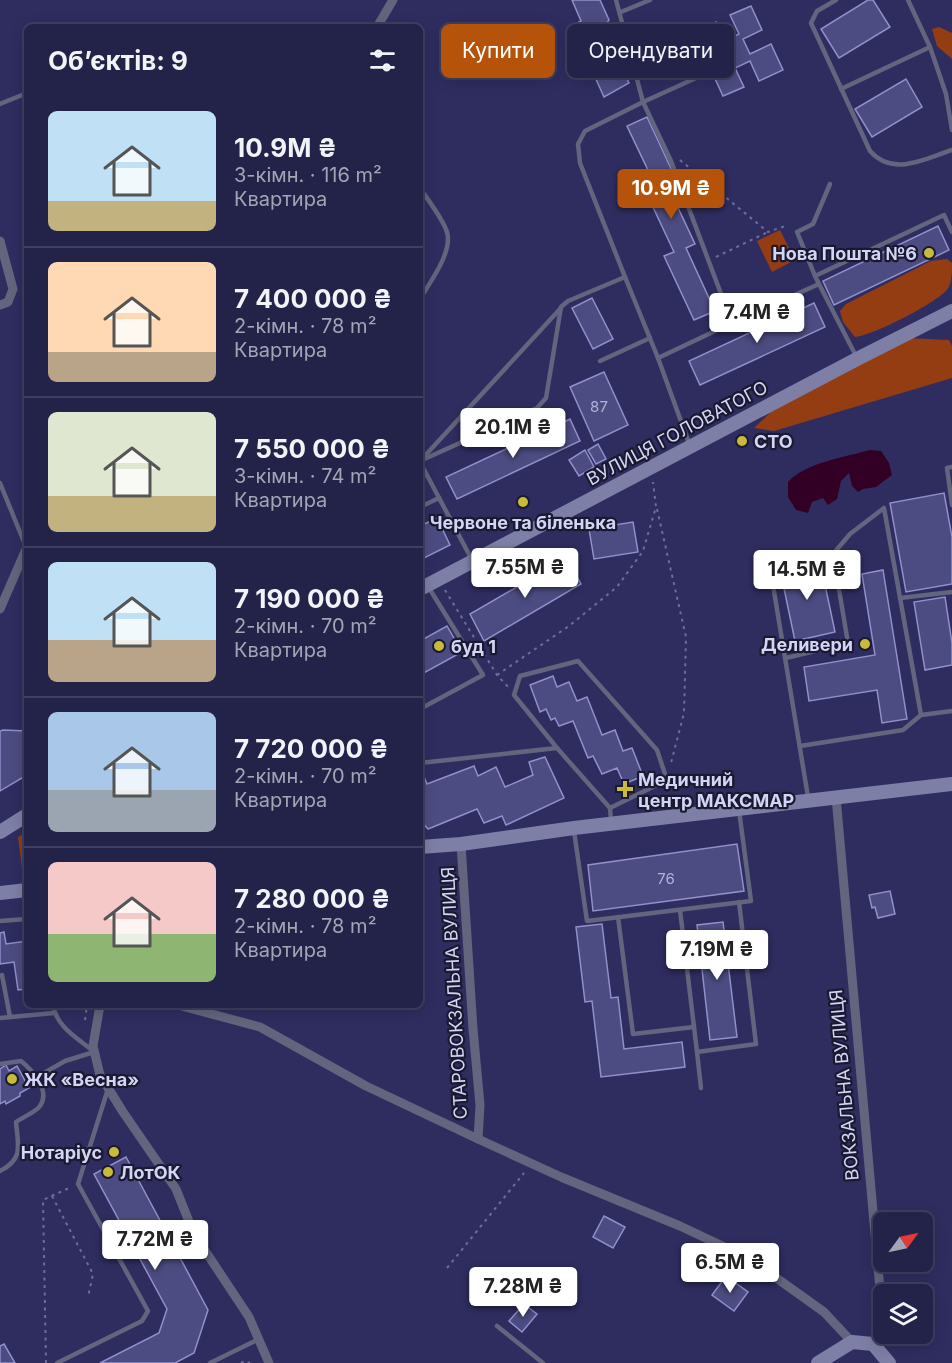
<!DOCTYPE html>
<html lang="uk">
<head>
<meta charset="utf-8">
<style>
  body { margin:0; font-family:Inter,sans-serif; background:#2b2a4f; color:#f1f3f6; height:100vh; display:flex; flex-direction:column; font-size:22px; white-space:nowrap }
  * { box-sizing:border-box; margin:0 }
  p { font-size:20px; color:#a3a4b4 }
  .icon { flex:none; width:33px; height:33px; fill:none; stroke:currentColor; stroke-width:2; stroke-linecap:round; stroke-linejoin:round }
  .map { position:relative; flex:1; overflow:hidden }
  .details { position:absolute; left:24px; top:24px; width:399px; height:984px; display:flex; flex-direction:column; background:#232248; border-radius:9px; box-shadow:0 3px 15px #0003,0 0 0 2px #403f60 }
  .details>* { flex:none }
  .guide { position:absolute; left:441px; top:24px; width:420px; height:54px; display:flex; gap:12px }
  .needle { width:39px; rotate:57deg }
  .fabs { position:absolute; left:873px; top:1212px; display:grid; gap:12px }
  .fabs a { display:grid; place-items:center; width:60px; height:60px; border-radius:9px; background:#232248; box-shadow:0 3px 15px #0003,0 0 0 2px #403f60; font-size:30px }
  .price { position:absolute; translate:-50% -51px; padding:0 14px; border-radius:6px; background:#fff; color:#222; font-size:20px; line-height:39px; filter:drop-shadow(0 2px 3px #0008) }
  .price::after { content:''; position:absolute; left:50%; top:36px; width:18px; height:14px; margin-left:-9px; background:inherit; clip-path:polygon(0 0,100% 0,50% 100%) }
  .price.on { background:#b45309; color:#fff }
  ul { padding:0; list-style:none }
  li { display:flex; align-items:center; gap:18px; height:150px; padding:0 24px }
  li+li { border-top:2px solid #403f60 }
  li span { display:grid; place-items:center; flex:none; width:168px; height:120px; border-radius:9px; color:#555 }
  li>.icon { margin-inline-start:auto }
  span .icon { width:72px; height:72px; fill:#fffc; stroke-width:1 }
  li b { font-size:26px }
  h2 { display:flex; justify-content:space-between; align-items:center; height:72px; padding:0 24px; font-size:26px }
  .pill { padding:0 21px; border-radius:9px; background:#232248; box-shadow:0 3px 15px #0003,0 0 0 2px #403f60; font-size:21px; line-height:54px }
  .pill.on { background:#b45309; color:#fff }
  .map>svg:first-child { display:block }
  .green { fill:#943d13 }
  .water { fill:#330025 }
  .building { fill:#4c4c82; stroke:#8f90cc; stroke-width:1.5 }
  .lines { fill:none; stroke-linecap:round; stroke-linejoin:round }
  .path { stroke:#6e6d99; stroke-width:2; stroke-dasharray:3 4.5; stroke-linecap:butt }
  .lane { stroke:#63657e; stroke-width:4.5 }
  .street { stroke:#63657e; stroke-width:9 }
  .secondary { stroke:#7d7fa6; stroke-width:14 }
  .poi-dot { fill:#c9ba3a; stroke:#1a1930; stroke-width:2 }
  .labels { text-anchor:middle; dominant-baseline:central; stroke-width:4.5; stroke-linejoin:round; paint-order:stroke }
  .number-label { font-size:15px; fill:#b1b3d8 }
  .poi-label { font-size:18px; font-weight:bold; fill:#d3d5f5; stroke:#1a1930; text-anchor:start }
  .street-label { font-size:18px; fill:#d3d5f5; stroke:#1a1930 }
</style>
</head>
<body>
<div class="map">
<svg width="952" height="1363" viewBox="0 0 952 1363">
  <rect width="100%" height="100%" fill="#2f2d60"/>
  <g class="green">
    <polygon points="939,27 952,33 952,59 937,46 932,29"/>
    <polygon points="780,230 795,260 772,272 757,241"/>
    <path d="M947 259 952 263C952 272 952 283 947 290 934 304 874 335 855 337L843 322 840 311 846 304 931 261Z"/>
    <polygon points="906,338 949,340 952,346 952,378 774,431 754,428 771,412"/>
    <polygon points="27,832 27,868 22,869 18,837"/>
  </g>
  <path class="water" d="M870 450 881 451 889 463 892 475 876 487 863 489 858 492 852 486 849 473 841 481 837 499 828 505 823 498 812 502 808 513 796 510 788 497V482C805 463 845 457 870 450Z"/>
  <g class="building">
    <polygon points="572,0 600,0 609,20 603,28 629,83 604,97 572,26 581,21"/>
    <polygon points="868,0 873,0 890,27 839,58 821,29"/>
    <polygon points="751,6 762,30 743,39 750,54 771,44 783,70 759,81 750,61 735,68 744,87 723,96 712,72 731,63 723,44 701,54 692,34 716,22 725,41 739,34 730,15"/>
    <polygon points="906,79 922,107 872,137 855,109"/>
    <polygon points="647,117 675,177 666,182 695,244 686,248 715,311 694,320 664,256 674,252 645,190 655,185 627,126"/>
    <polygon points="938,226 949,250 834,305 823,281"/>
    <polygon points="592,298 613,339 593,349 572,308"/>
    <polygon points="814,303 825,327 700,385 689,361"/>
    <polygon points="604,372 628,425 594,441 570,387"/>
    <polygon points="570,419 580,441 457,499 446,477"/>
    <polygon points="598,444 606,459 596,464 588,450"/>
    <polygon points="585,450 594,467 579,476 569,460"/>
    <polygon points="944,493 952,537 952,584 906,592 890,503"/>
    <polygon points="437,518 450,545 420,560 420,526"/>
    <polygon points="633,522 638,552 594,559 589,529"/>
    <polygon points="567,558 581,584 484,641 470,614"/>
    <polygon points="820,561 835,632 795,641 780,569"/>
    <polygon points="883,570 907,719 882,723 877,690 809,701 804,667 875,655 862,574"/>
    <polygon points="945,597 952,643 952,665 925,670 914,602"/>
    <polygon points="447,626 462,652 420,675 420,641"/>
    <polygon points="553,676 557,687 569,682 577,701 587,697 602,735 615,730 623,751 632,748 643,776 624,784 617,768 602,774 593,756 588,758 573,721 559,726 555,718 551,720 546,709 540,712 530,685"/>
    <polygon points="3,730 27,731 27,775 0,791 0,731"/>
    <polygon points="545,757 564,798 506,825 502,816 484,823 477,809 428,829 421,821 420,779 424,777 427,784 474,766 478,776 496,767 505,787 533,775 529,762"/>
    <polygon points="737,844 744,891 593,911 588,865"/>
    <polygon points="890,891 895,914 878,918 875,907 872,908 869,895"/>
    <polygon points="723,922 737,1037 710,1040 697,925"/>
    <polygon points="602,924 611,998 618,997 624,1049 682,1042 685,1067 601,1077 592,1001 585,1002 576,927"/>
    <polygon points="4,932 6,944 27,941 27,989 18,990 14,962 0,964 0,933"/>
    <polygon points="6,1065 9,1071 17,1066 29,1088 20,1093 20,1096 6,1104 5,1101 0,1104 0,1069"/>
    <polygon points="126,1157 208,1310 194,1353 175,1363 100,1363 159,1333 167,1309 94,1174"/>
    <polygon points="604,1216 625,1227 613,1248 593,1237"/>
    <polygon points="726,1276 748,1292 734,1311 712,1295"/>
    <polygon points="524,1304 537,1314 522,1332 509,1321"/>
    <polygon points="4,1344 15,1363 0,1363 0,1346"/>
  </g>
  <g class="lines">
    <g class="path">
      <polyline points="680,160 768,232 788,225"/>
      <polyline points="716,257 768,232"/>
      <polyline points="657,509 686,637 684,713 671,763"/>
      <polyline points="445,590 497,675 509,688"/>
      <polyline points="497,675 569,626 617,587 643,551 656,507 653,482"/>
      <polyline points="85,1020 87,1005"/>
      <polyline points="52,1196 93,1274 88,1297"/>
      <polyline points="447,1268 524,1173"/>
      <polyline points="46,1363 43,1200 69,1188"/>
      <polyline points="241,1363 244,1361 250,1363"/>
    </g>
    <g class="lane">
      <polyline points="616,0 643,102 707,73"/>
      <path d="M836 0 817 11 811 23 870 151C893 177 924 159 952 150"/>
      <polyline points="908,0 930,47 946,94 952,130"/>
      <polyline points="621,12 650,0"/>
      <polyline points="841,89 930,47"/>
      <polyline points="0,104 27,93"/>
      <path d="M420 188C428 200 443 219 447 232 453 252 430 282 420 299"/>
      <polyline points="815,276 797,232 813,224 830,184"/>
      <polyline points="625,277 580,163 578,144 585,131 643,102 671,161 732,323 658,358"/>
      <polyline points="819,284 815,276 944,215 952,232"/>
      <polyline points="732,323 819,284 856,356"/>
      <polyline points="600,361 650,338"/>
      <polyline points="421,460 560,309"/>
      <polyline points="420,461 537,408 546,398 561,307 568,301 625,277 658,358 690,446"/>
      <polyline points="420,462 472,560"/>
      <polyline points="952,467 947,468 952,505"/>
      <polyline points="0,483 26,547"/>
      <polyline points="420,507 439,498"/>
      <polyline points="900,598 952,592"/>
      <polyline points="786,658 848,643 833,554"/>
      <polyline points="420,709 483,675 429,588"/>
      <polyline points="800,746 903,730 921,715 952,711"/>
      <polyline points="557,748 514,695 520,676 578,661 657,750 667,780 610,808"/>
      <polyline points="420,763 557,748 610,808 611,821"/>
      <polyline points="808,797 770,567 833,554 850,534 884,508 921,715"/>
      <polyline points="574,831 587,921 751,901 739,810"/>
      <polyline points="680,910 697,1052 756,1044 739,902"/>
      <polyline points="618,917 633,1034 694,1027"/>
      <polyline points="0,921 27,919"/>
      <polyline points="0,976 2,975 10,1017"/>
      <path d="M53 1005C56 1026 77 1038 92 1050"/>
      <polyline points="0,1018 54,1013"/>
      <polyline points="697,1052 701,1088"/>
      <path d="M0 1064 21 1061C32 1070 51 1090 40 1106 36 1112 23 1117 16 1122 18 1145 24 1159 0 1171"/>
      <polyline points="37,1077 65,1061 94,1052"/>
      <polyline points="497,1326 543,1363"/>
      <polyline points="57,1363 142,1321 148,1311 78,1184 108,1089"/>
      <polyline points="210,1363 259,1339"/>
    </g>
    <g class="street">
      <polyline points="377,27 393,0"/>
      <polyline points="0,241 13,289 8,302 0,305"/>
      <polyline points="0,609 27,547"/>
      <polyline points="836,797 882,1312 880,1331 873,1344"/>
      <polyline points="461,844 473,1029 480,1105 478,1139"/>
      <polyline points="100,1005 93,1046 100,1075 123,1112 176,1189 194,1234 249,1317 269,1363"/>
      <polyline points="178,1005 260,1027 366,1086 478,1139 561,1177 680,1226 750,1259 824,1312 852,1342"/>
    </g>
    <g class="secondary">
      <polyline points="420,589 857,359 952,311"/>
      <polyline points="0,832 27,815"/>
      <polyline points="420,847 461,844 574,828 952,784"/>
      <polyline points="0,893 27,890"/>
      <polyline points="818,1363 852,1342 873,1344 889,1363"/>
    </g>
  </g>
  <g class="poi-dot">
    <circle cx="929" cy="253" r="6"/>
    <circle cx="742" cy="441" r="6"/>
    <circle cx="523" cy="502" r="6"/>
    <circle cx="865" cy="644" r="6"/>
    <circle cx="439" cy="646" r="6"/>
    <path d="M622 780h6v6h6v6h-6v6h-6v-6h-6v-6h6z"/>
    <circle cx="12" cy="1079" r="6"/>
    <circle cx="114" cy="1152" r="6"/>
    <circle cx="108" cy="1172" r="6"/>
  </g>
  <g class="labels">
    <g class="number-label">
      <text x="599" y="406">87</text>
      <text x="666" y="878">76</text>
    </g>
    <g class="poi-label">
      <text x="917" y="253" text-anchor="end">Нова Пошта №6</text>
      <text x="754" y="441">СТО</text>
      <text x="523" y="522" text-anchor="middle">Червоне та біленька</text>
      <text x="853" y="644" text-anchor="end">Деливери</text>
      <text x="451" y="646">буд 1</text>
      <text x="638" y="779">Медичний<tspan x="638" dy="21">центр МАКСМАР</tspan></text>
      <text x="24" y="1079">ЖК «Весна»</text>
      <text x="102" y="1152" text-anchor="end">Нотаріус</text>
      <text x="120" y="1172">ЛотОК</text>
    </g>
    <g class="street-label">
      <text transform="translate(677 433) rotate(-28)">ВУЛИЦЯ ГОЛОВАТОГО</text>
      <text transform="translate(454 993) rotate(-93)">СТАРОВОКЗАЛЬНА ВУЛИЦЯ</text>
      <text transform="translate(844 1085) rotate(-95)">ВОКЗАЛЬНА ВУЛИЦЯ</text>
    </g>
  </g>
</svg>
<div class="fabs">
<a><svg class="needle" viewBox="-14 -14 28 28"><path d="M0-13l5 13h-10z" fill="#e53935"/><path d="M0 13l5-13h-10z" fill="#a3a4b4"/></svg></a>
<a><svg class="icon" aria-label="layers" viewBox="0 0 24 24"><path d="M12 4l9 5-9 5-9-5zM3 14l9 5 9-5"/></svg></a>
</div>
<b class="price on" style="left:671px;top:220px">10.9M ₴</b>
<b class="price" style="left:757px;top:344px">7.4M ₴</b>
<b class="price" style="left:513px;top:459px">20.1M ₴</b>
<b class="price" style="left:525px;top:599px">7.55M ₴</b>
<b class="price" style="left:807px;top:601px">14.5M ₴</b>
<b class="price" style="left:717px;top:981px">7.19M ₴</b>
<b class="price" style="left:155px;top:1271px">7.72M ₴</b>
<b class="price" style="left:730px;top:1294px">6.5M ₴</b>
<b class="price" style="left:523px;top:1318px">7.28M ₴</b>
<div class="guide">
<a class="pill on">Купити</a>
<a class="pill">Орендувати</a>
</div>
<section class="details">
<h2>Об’єктів: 9<svg class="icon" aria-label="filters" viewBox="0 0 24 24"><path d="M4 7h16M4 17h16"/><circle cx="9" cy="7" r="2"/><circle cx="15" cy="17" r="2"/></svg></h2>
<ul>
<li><span style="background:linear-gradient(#bfe0f5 75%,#c2b280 0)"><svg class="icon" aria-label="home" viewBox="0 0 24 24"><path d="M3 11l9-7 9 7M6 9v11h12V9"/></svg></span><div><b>10.9M ₴</b><p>3-кімн. · 116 m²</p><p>Квартира</p></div></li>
<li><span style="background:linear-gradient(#ffd9b3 75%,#b9a48a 0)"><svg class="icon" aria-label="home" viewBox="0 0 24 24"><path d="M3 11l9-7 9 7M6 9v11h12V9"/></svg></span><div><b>7 400 000 ₴</b><p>2-кімн. · 78 m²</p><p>Квартира</p></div></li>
<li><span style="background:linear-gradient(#dfe7d0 70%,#c2b280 0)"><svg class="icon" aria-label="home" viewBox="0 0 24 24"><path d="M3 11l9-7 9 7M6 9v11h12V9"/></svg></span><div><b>7 550 000 ₴</b><p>3-кімн. · 74 m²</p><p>Квартира</p></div></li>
<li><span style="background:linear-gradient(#bfe0f5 65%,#b9a48a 0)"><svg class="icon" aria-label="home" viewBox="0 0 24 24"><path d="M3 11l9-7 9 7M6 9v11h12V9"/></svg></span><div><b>7 190 000 ₴</b><p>2-кімн. · 70 m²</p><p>Квартира</p></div></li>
<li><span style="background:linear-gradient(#a9c7e8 65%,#9aa5b1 0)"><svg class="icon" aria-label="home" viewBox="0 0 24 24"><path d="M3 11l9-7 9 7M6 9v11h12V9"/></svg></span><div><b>7 720 000 ₴</b><p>2-кімн. · 70 m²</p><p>Квартира</p></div></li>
<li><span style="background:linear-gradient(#f6c9c9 60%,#8fb573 0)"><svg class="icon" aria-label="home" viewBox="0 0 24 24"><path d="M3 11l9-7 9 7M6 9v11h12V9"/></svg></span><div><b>7 280 000 ₴</b><p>2-кімн. · 78 m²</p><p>Квартира</p></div></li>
</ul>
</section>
</div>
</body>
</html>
